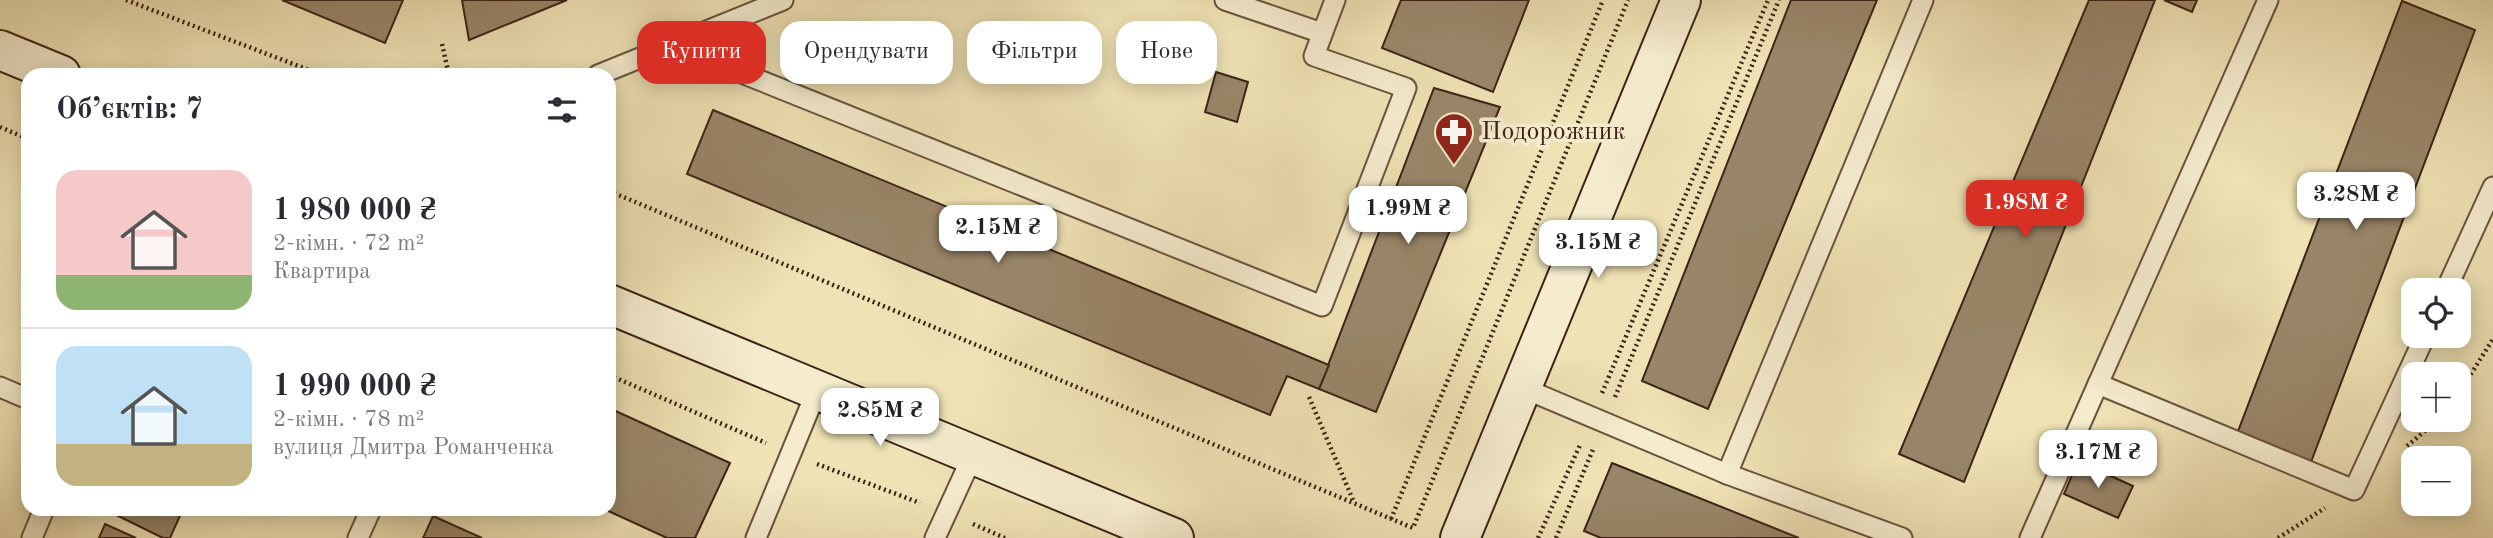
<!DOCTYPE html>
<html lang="uk">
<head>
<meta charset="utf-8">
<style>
  body { margin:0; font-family:"Old Standard TT",serif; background:#f2f2f3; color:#2b2b33; height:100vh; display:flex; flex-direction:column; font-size:26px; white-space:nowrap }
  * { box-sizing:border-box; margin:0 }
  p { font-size:23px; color:#7c7c81 }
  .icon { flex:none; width:38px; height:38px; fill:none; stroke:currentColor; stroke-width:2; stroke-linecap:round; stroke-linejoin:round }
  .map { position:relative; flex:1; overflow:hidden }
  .details { position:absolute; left:21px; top:68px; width:595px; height:448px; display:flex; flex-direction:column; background:#fff; border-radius:21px; box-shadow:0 4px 18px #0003 }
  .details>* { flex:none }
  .banner { position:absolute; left:637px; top:21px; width:665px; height:63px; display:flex; gap:14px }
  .fabs { position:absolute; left:2401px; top:278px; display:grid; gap:14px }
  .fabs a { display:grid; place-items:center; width:70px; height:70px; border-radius:14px; background:#fff; box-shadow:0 4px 18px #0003; font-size:35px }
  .price { position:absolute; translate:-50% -60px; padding:0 16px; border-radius:14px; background:#fff; color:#222; font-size:23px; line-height:46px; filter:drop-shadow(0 2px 4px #0008) }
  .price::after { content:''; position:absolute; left:50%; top:42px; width:21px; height:16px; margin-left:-10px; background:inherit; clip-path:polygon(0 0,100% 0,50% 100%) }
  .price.active { background:#d93025; color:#fff }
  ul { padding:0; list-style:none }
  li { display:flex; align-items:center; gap:21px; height:175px; padding:0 35px }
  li+li { border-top:2px solid #e1e1e2 }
  li span { display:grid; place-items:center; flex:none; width:196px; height:140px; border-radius:21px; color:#555 }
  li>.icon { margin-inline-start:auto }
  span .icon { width:84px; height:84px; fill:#fffc; stroke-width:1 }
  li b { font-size:30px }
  h2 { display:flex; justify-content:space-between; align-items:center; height:84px; padding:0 35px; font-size:30px }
  .chip { padding:0 24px; border-radius:21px; background:#fff; box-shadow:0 4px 18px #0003; font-size:24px; line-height:63px }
  .chip.active { background:#d93025; color:#fff }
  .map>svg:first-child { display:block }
  .building { fill:#998669; stroke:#3c2317; stroke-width:2 }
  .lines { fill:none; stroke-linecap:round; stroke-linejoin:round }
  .lane-casing { stroke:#69533e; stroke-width:23 }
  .secondary-casing { stroke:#3c2317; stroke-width:42 }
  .path { stroke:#3c2317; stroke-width:4.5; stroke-dasharray:2 3.5; stroke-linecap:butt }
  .lane { stroke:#f5ecce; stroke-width:19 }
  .secondary { stroke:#f5ecce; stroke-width:38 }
  .labels { text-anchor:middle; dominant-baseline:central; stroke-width:7; stroke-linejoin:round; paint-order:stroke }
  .poi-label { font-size:26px; fill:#3c2317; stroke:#f5ecce; text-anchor:start }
</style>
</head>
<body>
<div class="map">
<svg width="2493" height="538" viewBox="0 0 2493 538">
  <rect width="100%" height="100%" fill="#efe2b4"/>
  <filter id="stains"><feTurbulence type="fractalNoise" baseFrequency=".00286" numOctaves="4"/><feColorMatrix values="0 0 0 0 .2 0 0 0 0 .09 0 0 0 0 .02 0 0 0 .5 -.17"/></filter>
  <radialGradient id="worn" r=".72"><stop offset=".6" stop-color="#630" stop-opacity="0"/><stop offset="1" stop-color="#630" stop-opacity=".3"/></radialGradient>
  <g class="building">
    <polygon points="282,0 403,0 385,43"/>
    <polygon points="462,0 567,0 469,40"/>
    <polygon points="1401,0 1529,0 1493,92 1382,48"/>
    <polygon points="1791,0 1877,0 1708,409 1642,381"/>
    <polygon points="2089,0 2155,0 1964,482 1899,454"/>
    <polygon points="2164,0 2197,0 2192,12"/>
    <polygon points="2402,1 2475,30 2311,462 2237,434"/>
    <polygon points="1216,72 1248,82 1237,122 1205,112"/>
    <polygon points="1434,88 1500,107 1376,412 1319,389"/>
    <polygon points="713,110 1329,365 1319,389 1287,376 1270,415 687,174"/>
    <polygon points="609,408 730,463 695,538 667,538 604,509 609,509"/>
    <polygon points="2078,461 2133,486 2118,518 2064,494"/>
    <polygon points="1612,463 1799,538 1601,538 1584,531"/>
    <polygon points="104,509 183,509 170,538 163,538"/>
    <polygon points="433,516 482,538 423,538"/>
    <polygon points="105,524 136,538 99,538"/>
  </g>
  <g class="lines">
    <defs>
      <g id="lane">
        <polyline points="1225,0 1322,33"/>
        <polyline points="672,45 1322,306 1406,88 1314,56 1335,0"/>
        <polyline points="598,75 783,0"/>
        <polyline points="2446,290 2493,187"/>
        <polyline points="2098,384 2268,0"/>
        <polyline points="0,387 28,399"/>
        <polyline points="1523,388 1727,474 1902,538"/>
        <polyline points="1727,474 1923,0"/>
        <polyline points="32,538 44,509"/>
        <polyline points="358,538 371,509"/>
        <polyline points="756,538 817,390"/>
        <polyline points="935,538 973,455"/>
        <polyline points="2030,538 2098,384 2354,490 2425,336"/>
      </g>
      <g id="secondary">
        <polyline points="0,50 61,75"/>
        <polyline points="609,304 1174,538"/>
        <polyline points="1460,538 1681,0"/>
      </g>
    </defs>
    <use href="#lane" class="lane-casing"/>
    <use href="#secondary" class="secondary-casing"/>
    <g class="path">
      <polyline points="126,0 322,75"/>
      <polyline points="442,44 449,75"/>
      <polyline points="0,127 28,139"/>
      <polyline points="609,191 1413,528 1628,0"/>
      <polyline points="609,375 766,443"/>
      <polyline points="1602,393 1768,0"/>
      <polyline points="2459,393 2493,339"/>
      <polyline points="1309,397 1353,500"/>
      <polyline points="1615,397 1779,0"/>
      <polyline points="2407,446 2438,420"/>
      <polyline points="817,464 920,503"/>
      <polyline points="1391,519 1603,0"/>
      <polyline points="973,524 1005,538"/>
      <polyline points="1538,538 1581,443"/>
      <polyline points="1556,538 1594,447"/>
      <polyline points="2278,538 2325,508"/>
    </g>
    <use href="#lane" class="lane"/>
    <use href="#secondary" class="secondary"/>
  </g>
  <defs>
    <symbol id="pharmacy-pin" viewBox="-11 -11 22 30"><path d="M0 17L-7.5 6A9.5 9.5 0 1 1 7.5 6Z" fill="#8f2418" stroke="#f5ecce"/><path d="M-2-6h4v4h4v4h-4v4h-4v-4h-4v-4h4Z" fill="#fff"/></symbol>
  </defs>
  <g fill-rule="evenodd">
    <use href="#pharmacy-pin" x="1432" y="110" width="44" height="60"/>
  </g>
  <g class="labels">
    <g class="poi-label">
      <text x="1481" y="132">Подорожник</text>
    </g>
  </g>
  <rect width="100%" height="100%" filter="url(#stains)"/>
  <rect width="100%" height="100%" fill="url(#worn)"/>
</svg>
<div class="fabs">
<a><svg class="icon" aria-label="locate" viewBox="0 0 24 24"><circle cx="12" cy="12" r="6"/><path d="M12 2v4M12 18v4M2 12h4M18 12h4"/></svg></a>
<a>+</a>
<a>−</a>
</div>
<b class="price" style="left:2356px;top:232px">3.28M ₴</b>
<b class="price active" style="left:2025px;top:240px">1.98M ₴</b>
<b class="price" style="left:1408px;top:246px">1.99M ₴</b>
<b class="price" style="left:998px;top:265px">2.15M ₴</b>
<b class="price" style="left:1598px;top:280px">3.15M ₴</b>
<b class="price" style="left:880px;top:448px">2.85M ₴</b>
<b class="price" style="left:2098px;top:490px">3.17M ₴</b>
<div class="banner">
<a class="chip active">Купити</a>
<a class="chip">Орендувати</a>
<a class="chip">Фільтри</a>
<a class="chip">Нове</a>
</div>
<section class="details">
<h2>Об’єктів: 7<svg class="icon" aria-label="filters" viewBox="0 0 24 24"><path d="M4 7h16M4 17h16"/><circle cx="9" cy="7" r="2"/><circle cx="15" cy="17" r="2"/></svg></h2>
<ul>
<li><span style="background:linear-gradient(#f6c9c9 75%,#8fb573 0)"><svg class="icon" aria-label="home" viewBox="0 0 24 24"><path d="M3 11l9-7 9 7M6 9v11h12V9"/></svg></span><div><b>1 980 000 ₴</b><p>2-кімн. · 72 m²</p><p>Квартира</p></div></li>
<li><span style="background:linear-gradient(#bfe0f5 70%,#c2b280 0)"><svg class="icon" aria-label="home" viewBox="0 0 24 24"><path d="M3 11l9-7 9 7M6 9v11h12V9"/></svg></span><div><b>1 990 000 ₴</b><p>2-кімн. · 78 m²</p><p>вулиця Дмитра Романченка</p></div></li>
</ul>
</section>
</div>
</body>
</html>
